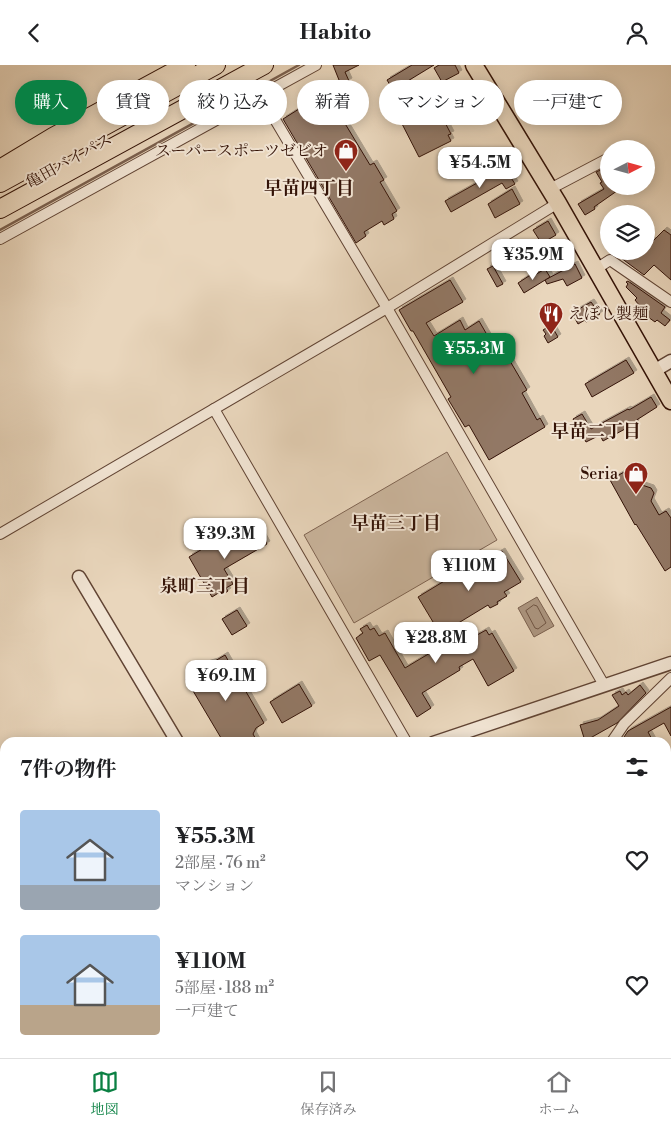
<!DOCTYPE html>
<html lang="ja">
<head>
<meta charset="utf-8">
<style>
  body { margin:0; font-family:"Libre Bodoni","Noto Serif JP",serif; background:#f2f2f2; color:#202124; height:100vh; display:flex; flex-direction:column; font-size:19px; white-space:nowrap }
  * { box-sizing:border-box; margin:0 }
  p { font-size:16px; color:#757577 }
  .icon { flex:none; width:28px; height:28px; fill:none; stroke:currentColor; stroke-width:2; stroke-linecap:round; stroke-linejoin:round }
  .map { position:relative; flex:1; overflow:hidden }
  .sheet { position:absolute; left:0px; top:672px; width:671px; height:321px; display:flex; flex-direction:column; background:#fff; border-radius:15px 15px 0 0; box-shadow:0 2px 12px #0003 }
  .sheet>* { flex:none }
  .top-card { position:absolute; left:15px; top:15px; width:641px; height:45px; display:flex; gap:10px }
  .needle { width:32px; rotate:84deg }
  .controls { position:absolute; left:600px; top:75px; display:grid; gap:10px }
  .controls a { display:grid; place-items:center; width:55px; height:55px; border-radius:50%; background:#fff; box-shadow:0 2px 12px #0003; font-size:25px }
  .price { position:absolute; translate:-50% -42px; padding:0 11px; border-radius:10px; background:#fff; color:#222; font-size:16px; line-height:32px; filter:drop-shadow(0 1px 2px #0008) }
  .price::after { content:''; position:absolute; left:50%; top:30px; width:15px; height:11px; margin-left:-8px; background:inherit; clip-path:polygon(0 0,100% 0,50% 100%) }
  .price.on { background:#0b8043; color:#fff }
  ul { padding:0; list-style:none }
  li { display:flex; align-items:center; gap:15px; height:125px; padding:0 20px }
  li span { display:grid; place-items:center; flex:none; width:140px; height:100px; border-radius:5px; color:#555 }
  li>.icon { margin-inline-start:auto }
  span .icon { width:60px; height:60px; fill:#fffc; stroke-width:1 }
  li b { font-size:21px }
  h2 { display:flex; justify-content:space-between; align-items:center; height:60px; padding:0 20px; font-size:21px }
  .chip { padding:0 18px; border-radius:22px; background:#fff; box-shadow:0 2px 12px #0003; font-size:18px; line-height:45px }
  .chip.on { background:#0b8043; color:#fff }
  header { display:flex; justify-content:space-between; align-items:center; height:65px; padding:0 20px; background:#fff; font-size:22px; font-weight:700 }
  .tabs { display:flex; justify-content:space-around; align-items:center; height:70px; border-top:1px solid #e0e0e0; background:#fff; font-size:14px; color:#757577 }
  .tabs a { display:grid; justify-items:center; gap:2px }
  .tabs .on { color:#0b8043 }
  .map>svg:first-child { display:block }
  .green { fill:#cab59d; stroke:#7f6452 }
  .water { fill:#ab947e; stroke:#7b604e }
  .lines { fill:none; stroke-linecap:round; stroke-linejoin:round }
  .shore { stroke:#705442; stroke-width:1 }
  .stream { stroke:#7b604e; stroke-width:2.5 }
  .building { fill:#927865; stroke:#341307; filter:url(#shadow) }
  .minor-casing { stroke:#614434; stroke-width:12 }
  .tertiary-casing { stroke:#614434; stroke-width:15 }
  .primary-casing { stroke:#341307; stroke-width:19 }
  .trunk-casing { stroke:#341307; stroke-width:20 }
  .minor { stroke:#f1e4d3; stroke-width:10 }
  .tertiary { stroke:#f1e4d3; stroke-width:12 }
  .primary { stroke:#e9d6bc; stroke-width:16 }
  .trunk { stroke:#e9d6bc; stroke-width:18 }
  .labels { text-anchor:middle; dominant-baseline:central; stroke-width:4; stroke-linejoin:round; paint-order:stroke }
  .poi-label { font-size:16px; fill:#341307; stroke:#f1e4d3; text-anchor:end }
  .street-label { font-size:16px; fill:#341307; stroke:#f1e4d3 }
  .neighbourhood-label { font-size:18px; font-weight:bold; fill:#341307; stroke:#f1e4d3 }
</style>
</head>
<body>
<header><svg class="icon" aria-label="back" viewBox="0 0 24 24"><path d="M15 5l-7 7 7 7"/></svg>Habito<svg class="icon" aria-label="person" viewBox="0 0 24 24"><circle cx="12" cy="8" r="4"/><path d="M4 21q1-7 8-7t8 7"/></svg></header>
<div class="map">
<svg width="671" height="993" viewBox="0 0 671 993">
  <defs>
    <filter id="shadow"><feDropShadow dx="3" dy="-3" stdDeviation="0" flood-color="#0004"/></filter>
  </defs>
  <rect width="100%" height="100%" fill="#e9d6bc"/>
  <filter id="stains"><feTurbulence type="fractalNoise" baseFrequency=".004" numOctaves="4"/><feColorMatrix values="0 0 0 0 .2 0 0 0 0 .09 0 0 0 0 .02 0 0 0 .5 -.17"/></filter>
  <radialGradient id="worn" r=".72"><stop offset=".6" stop-color="#630" stop-opacity="0"/><stop offset="1" stop-color="#630" stop-opacity=".3"/></radialGradient>
  <polygon class="green" points="447,387 497,475 354,558 304,470"/>
  <polygon class="water" points="537,532 554,561 534,572 518,543"/>
  <g class="lines">
    <polygon class="shore" points="534,540 537,541 546,558 538,564 535,563 526,546"/>
    <polyline class="stream" points="0,165 299,0"/>
  </g>
  <g class="building">
    <polygon points="333,0 359,0 345,7 349,16 341,20"/>
    <polygon points="412,0 434,0 393,25 387,15"/>
    <polygon points="439,0 455,0 459,8 442,17 434,3"/>
    <polygon points="558,24 562,31 541,42 538,35"/>
    <polygon points="326,27 370,100 374,98 384,115 380,117 397,146 392,149 394,154 384,160 382,156 364,167 366,171 356,178 283,54"/>
    <polygon points="429,37 434,46 438,44 451,69 448,70 451,76 419,92 399,53"/>
    <polygon points="609,101 609,121 624,121 594,142 595,144 585,150 578,139 604,124 600,118 602,117 596,107"/>
    <polygon points="498,104 499,107 504,105 506,109 508,108 515,119 506,124 502,118 451,147 445,136 486,113 485,111"/>
    <polygon points="512,124 520,139 495,153 488,139"/>
    <polygon points="548,156 556,170 544,177 543,175 540,176 533,165"/>
    <polygon points="664,165 671,170 671,215 654,200 644,210 617,190 620,186 646,186 646,171 653,176"/>
    <polygon points="575,199 582,213 567,221 563,214 547,219 545,215"/>
    <polygon points="493,201 503,219 497,222 487,204"/>
    <polygon points="545,204 550,212 524,228 518,218 532,209 533,211"/>
    <polygon points="450,215 463,237 426,258 434,271 460,255 465,265 479,256 504,299 510,296 527,325 522,328 537,355 540,353 545,362 489,395 469,360 465,362 448,334 451,332 413,266 411,266 399,245"/>
    <polygon points="628,216 665,242 661,248 670,255 665,261 657,255 655,257 641,247 642,244 638,241 639,240 635,235 637,233 626,222 628,219 626,217"/>
    <polygon points="591,237 600,249 586,257 585,255 578,259 572,248"/>
    <polygon points="551,260 558,272 548,278 544,271 546,269 543,265"/>
    <polygon points="626,295 634,308 592,332 585,319"/>
    <polygon points="651,332 657,342 635,356 636,358 603,376 600,370 586,377 573,354 582,349 591,364 628,344 629,345"/>
    <polygon points="633,402 642,420 651,423 654,428 651,436 659,450 666,446 671,453 671,502 665,506 636,459 635,460 610,415"/>
    <polygon points="257,461 267,479 224,504 233,519 226,523 228,526 222,530 220,527 212,532 189,492 214,477 218,484"/>
    <polygon points="502,486 521,517 504,527 507,531 497,537 498,539 490,543 488,540 442,568 441,566 439,567 418,532 474,498 476,501"/>
    <polygon points="237,545 247,561 232,570 222,554"/>
    <polygon points="367,560 370,565 374,563 379,571 385,568 405,603 450,576 454,583 486,565 489,570 492,568 514,606 488,621 473,594 459,602 460,605 422,628 431,643 417,652 380,590 369,596 356,573 363,568 360,564"/>
    <polygon points="225,590 264,658 256,663 253,669 258,678 248,678 246,674 239,677 224,678 186,614 205,599 215,596"/>
    <polygon points="299,619 312,641 282,658 270,637"/>
    <polygon points="640,620 646,628 617,658 585,676 580,660 598,655 619,641 612,630 620,626 622,630 626,627 628,630"/>
    <polygon points="671,642 671,671 664,658 648,667 654,678 620,678 628,666"/>
  </g>
  <g class="lines">
    <defs>
      <g id="minor">
        <polyline points="261,31 387,243 604,620"/>
        <polyline points="550,124 609,93"/>
        <polyline points="0,174 316,0"/>
        <polyline points="596,204 610,195 671,237"/>
        <polyline points="214,344 407,678"/>
        <polyline points="0,469 387,243 558,138"/>
        <polyline points="611,678 624,659 671,613"/>
        <polyline points="666,725 671,724"/>
        <polyline points="0,771 5,780"/>
        <polyline points="666,790 671,792"/>
        <polyline points="666,862 671,858"/>
        <polyline points="666,874 671,879"/>
        <polyline points="0,937 5,932"/>
        <polyline points="359,989 361,993"/>
        <polyline points="532,989 535,993"/>
        <polyline points="299,993 305,989"/>
        <polyline points="381,993 387,989"/>
        <polyline points="480,993 487,989"/>
      </g>
      <g id="tertiary">
        <polyline points="654,306 671,296"/>
        <polyline points="79,512 178,678"/>
        <polyline points="433,678 671,598"/>
        <polyline points="0,823 5,821"/>
        <polyline points="666,961 671,958"/>
        <polyline points="610,993 618,989"/>
      </g>
      <polyline id="primary" points="474,0 558,138 671,336"/>
      <g id="trunk">
        <polyline points="0,104 53,72 186,0"/>
        <polyline points="0,118 216,0"/>
        <polyline points="0,144 264,0"/>
      </g>
    </defs>
    <use href="#minor" class="minor-casing"/>
    <use href="#tertiary" class="tertiary-casing"/>
    <use href="#primary" class="primary-casing"/>
    <use href="#trunk" class="trunk-casing"/>
    <use href="#minor" class="minor"/>
    <use href="#tertiary" class="tertiary"/>
    <use href="#primary" class="primary"/>
    <use href="#trunk" class="trunk"/>
  </g>
  <defs>
    <symbol id="shop-pin" viewBox="-11 -11 22 30"><path d="M0 17L-7.5 6A9.5 9.5 0 1 1 7.5 6Z" fill="#8f2418" stroke="#f1e4d3"/><path d="M-5-2.5h2.3a2.7 3.5 0 0 1 5.4 0H5L5.5 6h-11ZM-1.5-2.5h3a1.5 2.3 0 0 0-3 0Z" fill="#fff"/></symbol>
    <symbol id="restaurant-pin" viewBox="-11 -11 22 30"><path d="M0 17L-7.5 6A9.5 9.5 0 1 1 7.5 6Z" fill="#8f2418" stroke="#f1e4d3"/><path d="M-5-6h1v4h1v-4h1v4h1v-4h1v5L-1.5 .5V6h-2V.5L-5-1ZM5-6V6H3V1.5H1.5Q1.5-4 5-6Z" fill="#fff"/></symbol>
  </defs>
  <g fill-rule="evenodd">
    <use href="#shop-pin" x="332" y="72" width="28" height="38"/>
    <use href="#restaurant-pin" x="537" y="235" width="28" height="38"/>
    <use href="#shop-pin" x="622" y="395" width="28" height="38"/>
  </g>
  <g class="labels">
    <g class="poi-label">
      <text x="328" y="86">スーパースポーツゼビオ</text>
      <text x="568" y="249" text-anchor="start">えぼし製麺</text>
      <text x="618" y="409">Seria</text>
    </g>
    <g class="street-label">
      <text transform="translate(69 96) rotate(-29)">亀田バイパス</text>
    </g>
    <g class="neighbourhood-label">
      <text x="309" y="123">早苗四丁目</text>
      <text x="596" y="366">早苗二丁目</text>
      <text x="396" y="458">早苗三丁目</text>
      <text x="205" y="521">泉町三丁目</text>
    </g>
  </g>
  <rect width="100%" height="100%" filter="url(#stains)"/>
  <rect width="100%" height="100%" fill="url(#worn)"/>
</svg>
<div class="controls">
<a><svg class="needle" viewBox="-14 -14 28 28"><path d="M0-13l5 13h-10z" fill="#e53935"/><path d="M0 13l5-13h-10z" fill="#757577"/></svg></a>
<a><svg class="icon" aria-label="layers" viewBox="0 0 24 24"><path d="M12 4l9 5-9 5-9-5zM3 14l9 5 9-5"/></svg></a>
</div>
<b class="price" style="left:480px;top:124px">¥54.5M</b>
<b class="price" style="left:533px;top:216px">¥35.9M</b>
<b class="price on" style="left:474px;top:310px">¥55.3M</b>
<b class="price" style="left:225px;top:495px">¥39.3M</b>
<b class="price" style="left:469px;top:527px">¥110M</b>
<b class="price" style="left:436px;top:599px">¥28.8M</b>
<b class="price" style="left:226px;top:637px">¥69.1M</b>
<div class="top-card">
<a class="chip on">購入</a>
<a class="chip">賃貸</a>
<a class="chip">絞り込み</a>
<a class="chip">新着</a>
<a class="chip">マンション</a>
<a class="chip">一戸建て</a>
</div>
<section class="sheet">
<h2>7件の物件<svg class="icon" aria-label="filters" viewBox="0 0 24 24"><path d="M4 7h16M4 17h16"/><circle cx="9" cy="7" r="2"/><circle cx="15" cy="17" r="2"/></svg></h2>
<ul>
<li><span style="background:linear-gradient(#a9c7e8 75%,#9aa5b1 0)"><svg class="icon" aria-label="home" viewBox="0 0 24 24"><path d="M3 11l9-7 9 7M6 9v11h12V9"/></svg></span><div><b>¥55.3M</b><p>2部屋 · 76 m²</p><p>マンション</p></div><svg class="icon" aria-label="heart" viewBox="0 0 24 24"><path d="M12 20l-8-8c-3-5 5-10 8-4 3-6 11-1 8 4z"/></svg></li>
<li><span style="background:linear-gradient(#a9c7e8 70%,#b9a48a 0)"><svg class="icon" aria-label="home" viewBox="0 0 24 24"><path d="M3 11l9-7 9 7M6 9v11h12V9"/></svg></span><div><b>¥110M</b><p>5部屋 · 188 m²</p><p>一戸建て</p></div><svg class="icon" aria-label="heart" viewBox="0 0 24 24"><path d="M12 20l-8-8c-3-5 5-10 8-4 3-6 11-1 8 4z"/></svg></li>
</ul>
</section>
</div>
<nav class="tabs">
<a class="on"><svg class="icon" aria-label="map" viewBox="0 0 24 24"><path d="M3 6l6-2 6 2 6-2v14l-6 2-6-2-6 2zM9 4v14M15 6v14"/></svg>地図</a>
<a><svg class="icon" aria-label="saved" viewBox="0 0 24 24"><path d="M7 4h10v16l-5-4-5 4z"/></svg>保存済み</a>
<a><svg class="icon" aria-label="home" viewBox="0 0 24 24"><path d="M3 11l9-7 9 7M6 9v11h12V9"/></svg>ホーム</a>
</nav>
</body>
</html>
